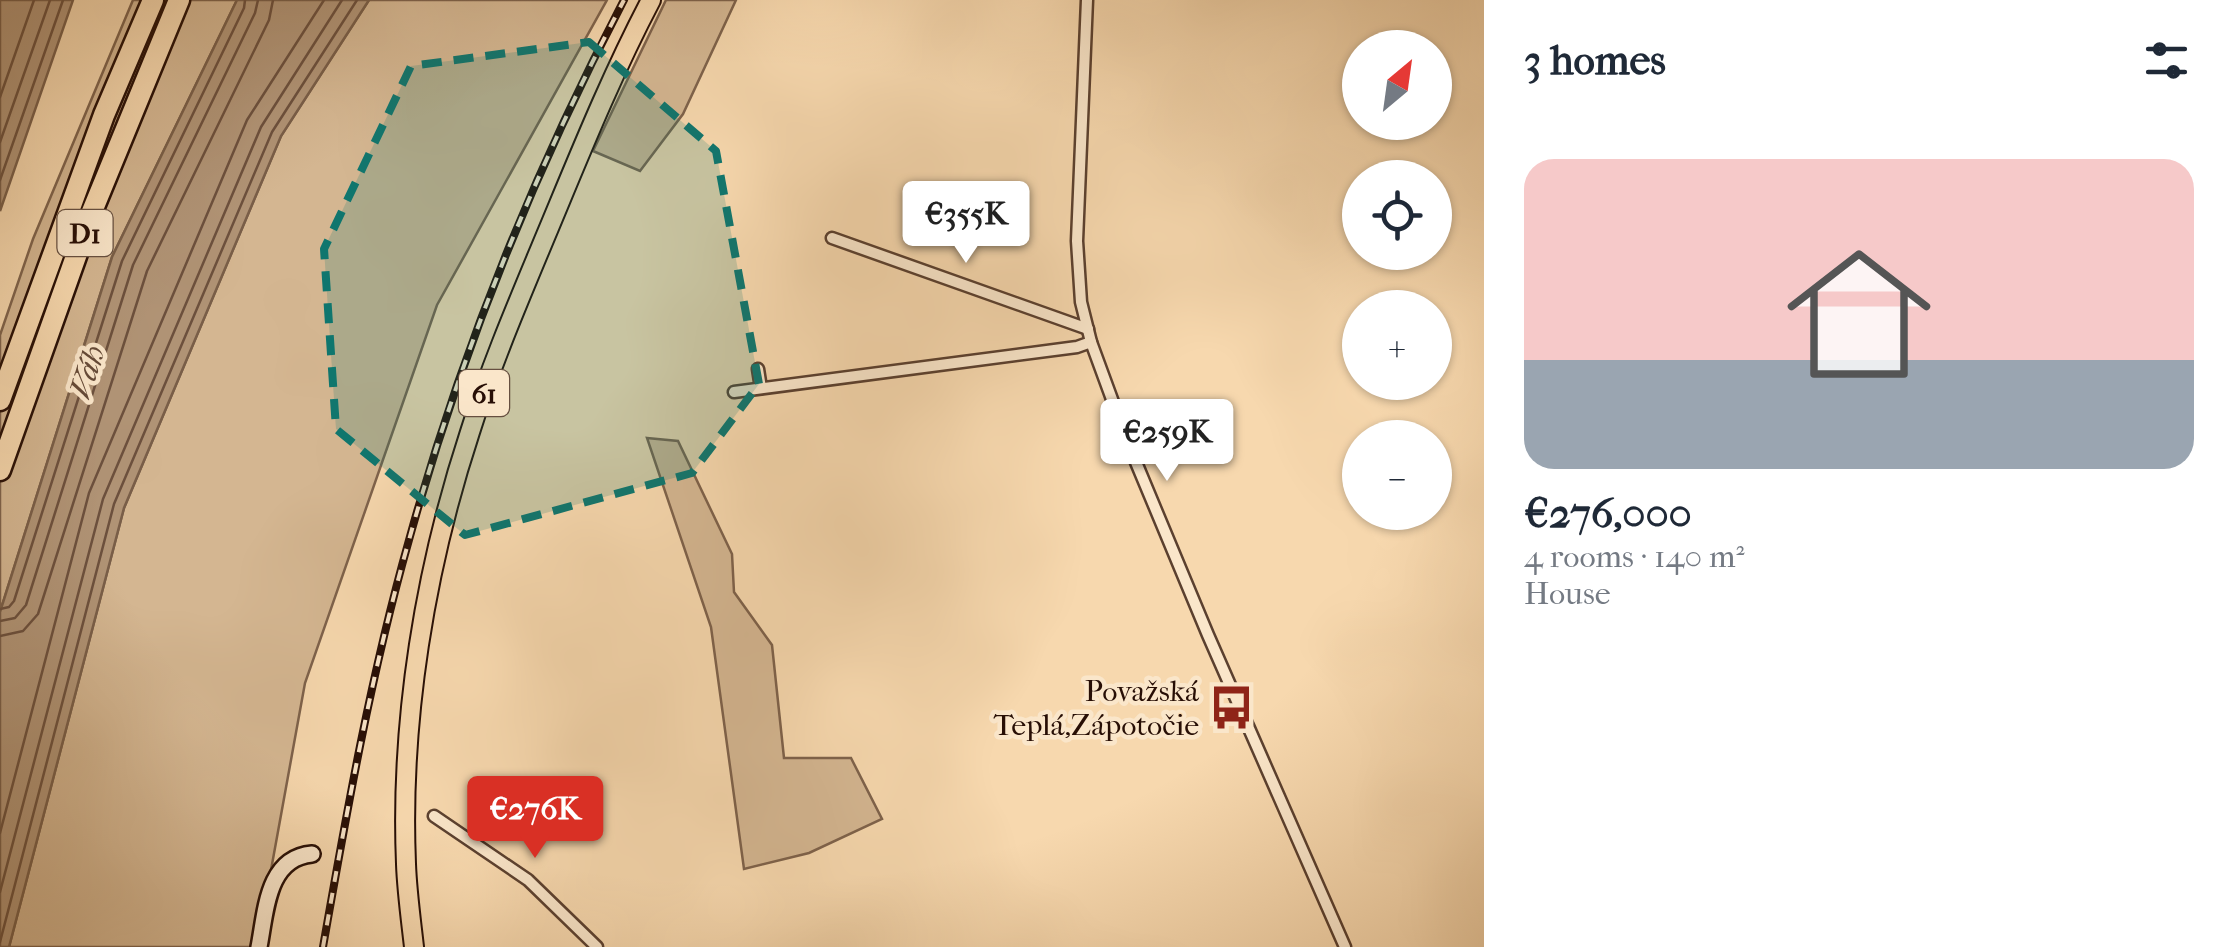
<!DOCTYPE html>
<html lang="en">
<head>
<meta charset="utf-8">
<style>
  body { margin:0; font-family:"IM FELL French Canon",serif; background:#f2f2f3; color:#1f2937; height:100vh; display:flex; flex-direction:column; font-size:38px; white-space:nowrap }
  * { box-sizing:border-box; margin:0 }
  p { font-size:32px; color:#747a83 }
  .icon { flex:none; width:55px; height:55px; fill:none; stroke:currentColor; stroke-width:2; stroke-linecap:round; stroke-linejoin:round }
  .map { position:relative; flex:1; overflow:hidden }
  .sheet { display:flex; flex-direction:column; background:#fff; width:750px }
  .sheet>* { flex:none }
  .needle { width:65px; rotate:29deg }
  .buttons { position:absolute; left:1342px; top:30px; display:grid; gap:20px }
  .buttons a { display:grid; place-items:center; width:110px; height:110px; border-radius:50%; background:#fff; box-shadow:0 2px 8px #0004; font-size:50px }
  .price { position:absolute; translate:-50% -85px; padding:0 22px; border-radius:10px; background:#fff; color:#222; font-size:32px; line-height:65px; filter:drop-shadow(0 2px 5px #0008) }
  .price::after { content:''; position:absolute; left:50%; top:60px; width:30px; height:22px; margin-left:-15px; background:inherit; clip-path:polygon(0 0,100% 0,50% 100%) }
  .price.selected { background:#d93025; color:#fff }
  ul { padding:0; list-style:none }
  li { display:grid; align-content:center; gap:20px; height:530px; padding:0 40px }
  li+li { border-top:2px solid #e0e1e3 }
  li span { display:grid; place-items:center; height:310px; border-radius:30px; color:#555 }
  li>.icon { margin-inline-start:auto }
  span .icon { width:180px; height:180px; fill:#fffc; stroke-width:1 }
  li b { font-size:42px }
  h2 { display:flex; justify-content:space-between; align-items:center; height:120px; padding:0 40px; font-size:42px }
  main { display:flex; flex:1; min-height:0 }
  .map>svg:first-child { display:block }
  .green { fill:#d4b691; stroke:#7e624b; stroke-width:2.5 }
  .water { fill:#b09375; stroke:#795e48; stroke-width:2.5 }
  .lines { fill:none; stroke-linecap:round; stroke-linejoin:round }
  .shore { stroke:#6c503d; stroke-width:2.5 }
  .street-casing { stroke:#5b402f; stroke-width:15 }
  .secondary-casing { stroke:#270e05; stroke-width:20 }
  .primary-casing { stroke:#270e05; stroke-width:22 }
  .highway-casing { stroke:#270e05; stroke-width:25 }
  .street { stroke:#fae6ca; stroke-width:10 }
  .secondary { stroke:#fae6ca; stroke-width:15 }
  .primary { stroke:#f7d8ae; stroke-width:18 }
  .highway { stroke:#f7d8ae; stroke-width:20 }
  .rail-casing { stroke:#270e05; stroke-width:8 }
  .rail { stroke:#fae6ca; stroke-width:4; stroke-dasharray:11; stroke-linecap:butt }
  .marked { fill:#0f766e; fill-opacity:0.2; stroke:#0f766e; stroke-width:8; stroke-dasharray:20 12; stroke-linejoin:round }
  .labels { text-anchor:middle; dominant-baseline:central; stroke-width:9; stroke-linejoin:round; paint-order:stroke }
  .shield { fill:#fae6ca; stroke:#664f40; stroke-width:2.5 }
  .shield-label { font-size:28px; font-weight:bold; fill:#270e05 }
  .poi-label { font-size:30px; fill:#270e05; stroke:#fae6ca; text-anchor:end }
  .water-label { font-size:32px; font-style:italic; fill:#654a37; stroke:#fae6ca }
</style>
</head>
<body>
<main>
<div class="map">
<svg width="1484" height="947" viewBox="0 0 1484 947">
  <rect width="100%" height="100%" fill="#f7d8ae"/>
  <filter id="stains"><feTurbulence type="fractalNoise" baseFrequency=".002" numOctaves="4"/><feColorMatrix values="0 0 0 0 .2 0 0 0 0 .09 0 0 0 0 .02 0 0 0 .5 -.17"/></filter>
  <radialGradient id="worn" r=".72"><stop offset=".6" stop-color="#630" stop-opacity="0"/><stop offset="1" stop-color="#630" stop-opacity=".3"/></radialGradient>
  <g class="green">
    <polygon points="133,0 237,0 112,257 0,612 0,335 33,239"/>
    <polygon points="369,0 607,0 437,305 305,683 257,947 9,947 124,508 281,136"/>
    <polygon points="666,0 736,0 683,114 640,171 593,151"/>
    <polygon points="647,438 678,441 732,554 734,592 772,645 784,758 851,758 882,819 809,853 744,869 711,627"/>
  </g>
  <g class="water">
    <polygon points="0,0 73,0 0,211"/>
    <polygon points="237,0 369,0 281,136 124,508 9,947 0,947 0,612 112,257"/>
  </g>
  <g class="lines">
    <g class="shore">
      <polyline points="0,97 34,0"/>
      <polyline points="0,142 50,0"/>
      <polyline points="0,180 63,0"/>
      <polyline points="0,609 9,607 14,601 122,261 244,8 245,0"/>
      <polyline points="0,621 15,618 26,605 133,265 255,13 258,0"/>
      <polyline points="0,636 23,631 38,614 147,271 269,20 273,0"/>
      <polyline points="0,833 89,493 247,120 324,0"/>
      <polyline points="0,892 103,499 261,127 342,0"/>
      <polyline points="0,942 114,504 272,132 357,0"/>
    </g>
    <defs>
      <g id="street">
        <polyline points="1087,0 1077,241 1081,302 1091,342 1128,443 1208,635 1345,947"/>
        <polyline points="832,238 1088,329"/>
        <polyline points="758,369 761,388"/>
        <polyline points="734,392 1077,347 1091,342"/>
        <polyline points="434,816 528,880 597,947"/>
      </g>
      <path id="secondary" d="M259 947C266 911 267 858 312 854"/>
      <path id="primary" d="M414 947C411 920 407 892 406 864 400 720 425 569 470 432 491 365 519 300 546 235 579 156 611 76 651 0"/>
      <g id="highway">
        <polyline points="0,400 104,115 153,0"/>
        <polyline points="0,470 91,214 179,0"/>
      </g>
    </defs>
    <use href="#street" class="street-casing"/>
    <use href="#secondary" class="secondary-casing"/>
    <use href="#primary" class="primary-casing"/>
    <use href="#highway" class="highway-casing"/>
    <use href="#street" class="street"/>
    <use href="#secondary" class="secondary"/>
    <use href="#primary" class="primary"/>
    <use href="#highway" class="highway"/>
    <defs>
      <path id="rail" d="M323 947C347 810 371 674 409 540 461 352 534 172 624 0"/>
    </defs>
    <use href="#rail" class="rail-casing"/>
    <use href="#rail" class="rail"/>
  </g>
  <path class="marked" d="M589 42 716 151 759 384 692 473 465 535 336 429 324 249 411 66Z"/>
  <defs>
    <symbol id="bus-bare" viewBox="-9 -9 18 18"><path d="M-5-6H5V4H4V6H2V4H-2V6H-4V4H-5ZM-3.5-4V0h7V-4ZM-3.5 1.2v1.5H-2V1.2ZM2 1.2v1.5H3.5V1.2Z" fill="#8f2418" stroke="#fae6ca" stroke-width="2.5" paint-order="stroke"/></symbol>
  </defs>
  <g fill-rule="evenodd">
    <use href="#bus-bare" x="1200" y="676" width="63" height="63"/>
  </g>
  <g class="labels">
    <g class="shield">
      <rect x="57.5" y="210" width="55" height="46" rx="8"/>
      <rect x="459" y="370" width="50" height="46" rx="8"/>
    </g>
    <g class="shield-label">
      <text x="85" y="233">D1</text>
      <text x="484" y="393">61</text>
    </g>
    <g class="poi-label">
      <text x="1199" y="691">Považská<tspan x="1199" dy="34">Teplá,Zápotočie</tspan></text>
    </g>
    <g class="water-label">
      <text transform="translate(87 372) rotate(-72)">Váh</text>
    </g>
  </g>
  <rect width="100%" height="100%" filter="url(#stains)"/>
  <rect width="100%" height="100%" fill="url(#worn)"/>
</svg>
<div class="buttons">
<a><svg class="needle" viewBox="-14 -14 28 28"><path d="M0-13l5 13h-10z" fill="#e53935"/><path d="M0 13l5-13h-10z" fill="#747a83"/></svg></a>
<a><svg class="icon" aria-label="locate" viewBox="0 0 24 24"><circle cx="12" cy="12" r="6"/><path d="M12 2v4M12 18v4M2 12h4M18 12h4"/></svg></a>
<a>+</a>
<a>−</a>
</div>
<b class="price" style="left:966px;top:266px">€355K</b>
<b class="price" style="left:1167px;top:484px">€259K</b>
<b class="price selected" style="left:535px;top:861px">€276K</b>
</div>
<section class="sheet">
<h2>3 homes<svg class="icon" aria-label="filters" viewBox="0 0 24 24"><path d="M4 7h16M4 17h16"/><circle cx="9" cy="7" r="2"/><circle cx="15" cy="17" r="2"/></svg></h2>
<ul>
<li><span style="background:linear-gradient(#f6c9c9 65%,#9aa5b1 0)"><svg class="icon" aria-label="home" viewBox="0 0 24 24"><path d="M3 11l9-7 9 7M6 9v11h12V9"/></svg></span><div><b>€276,000</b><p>4 rooms · 140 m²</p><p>House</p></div></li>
</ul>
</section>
</main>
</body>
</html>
